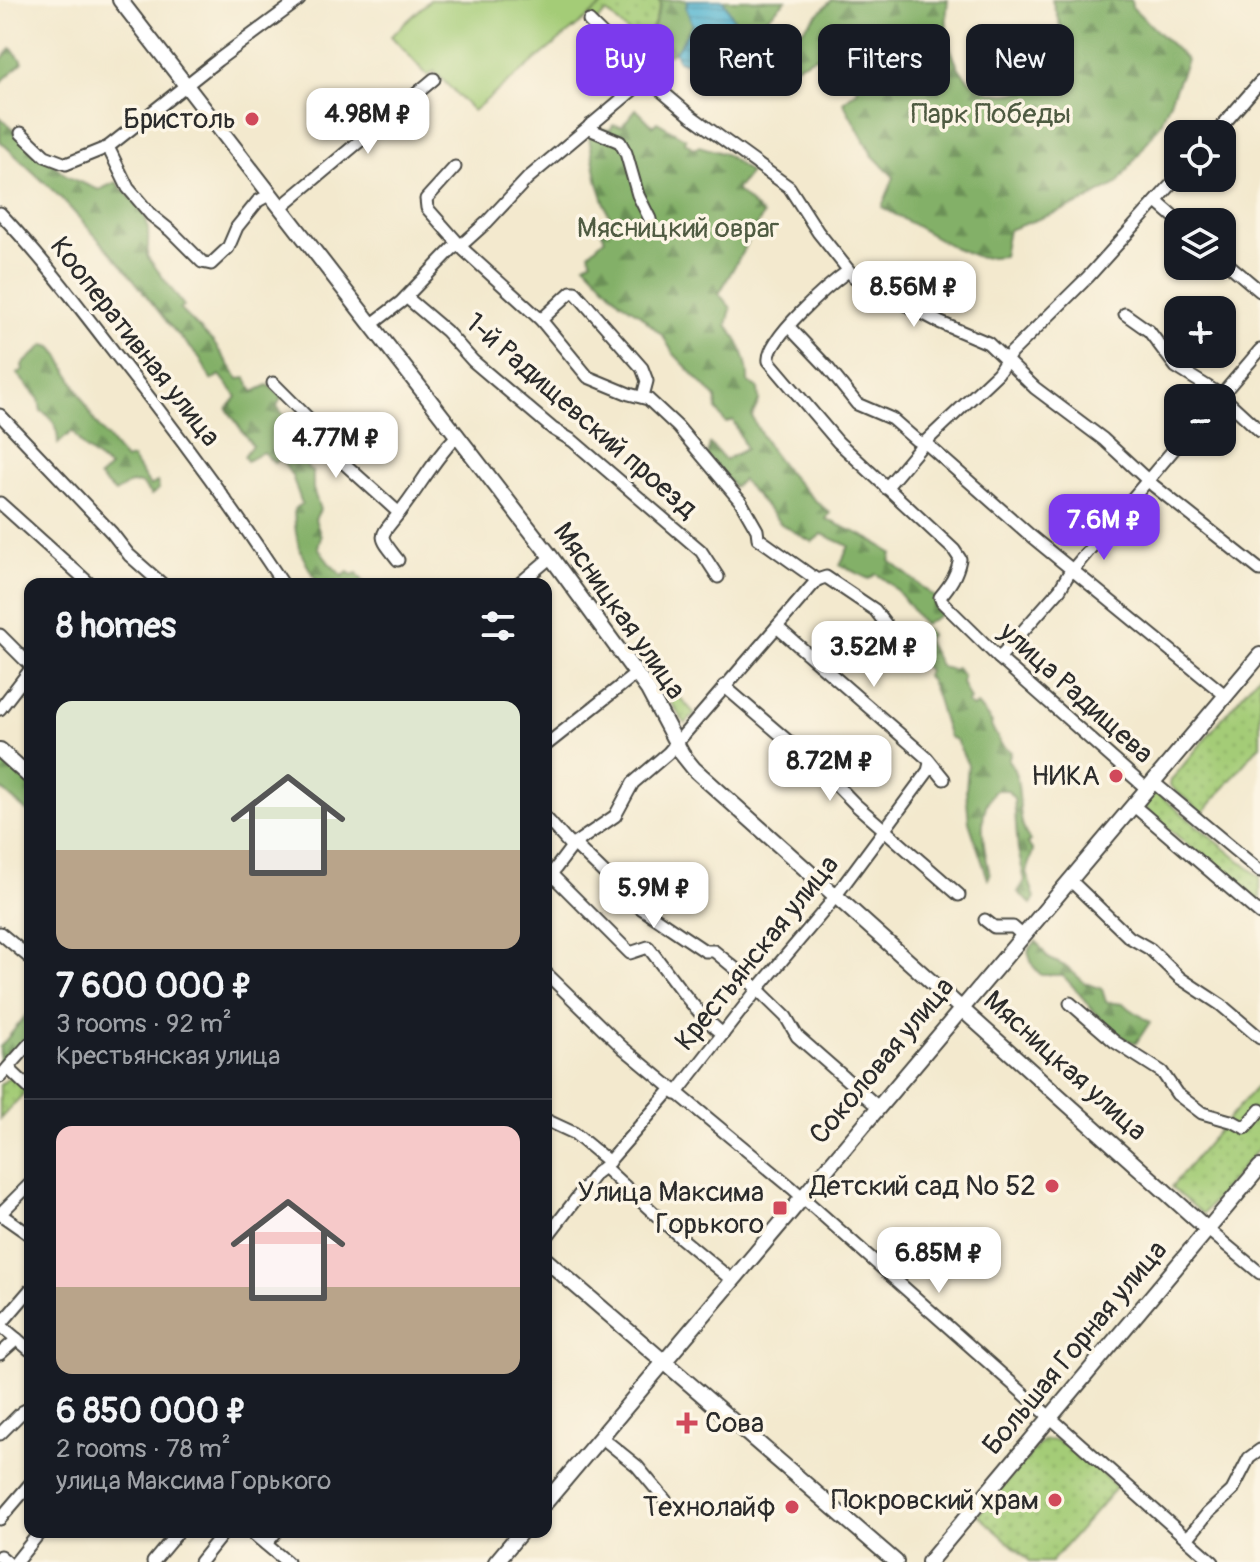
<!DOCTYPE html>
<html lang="en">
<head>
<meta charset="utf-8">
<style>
  body { margin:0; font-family:Pangolin,sans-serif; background:#242831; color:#f1f3f6; height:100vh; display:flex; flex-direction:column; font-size:30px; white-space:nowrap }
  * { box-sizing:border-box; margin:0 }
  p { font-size:26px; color:#9ea1a6 }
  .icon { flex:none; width:44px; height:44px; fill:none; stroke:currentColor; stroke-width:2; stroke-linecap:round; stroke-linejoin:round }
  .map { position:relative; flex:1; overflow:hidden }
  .drawer { position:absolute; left:24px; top:578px; width:528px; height:960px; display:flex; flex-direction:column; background:#171b24; border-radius:16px; box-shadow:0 2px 6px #0004 }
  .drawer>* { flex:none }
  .guide { position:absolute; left:576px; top:24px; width:564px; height:72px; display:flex; gap:16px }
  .controls { position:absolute; left:1164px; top:120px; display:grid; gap:16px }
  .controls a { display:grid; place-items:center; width:72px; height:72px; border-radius:16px; background:#171b24; box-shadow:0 2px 6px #0004; font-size:40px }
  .price { position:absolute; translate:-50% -68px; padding:0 18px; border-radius:16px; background:#fff; color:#222; font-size:26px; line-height:52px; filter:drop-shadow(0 2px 4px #0008) }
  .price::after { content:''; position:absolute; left:50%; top:48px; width:24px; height:18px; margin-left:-12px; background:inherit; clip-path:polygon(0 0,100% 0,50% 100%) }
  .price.selected { background:#7c3aed; color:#fff }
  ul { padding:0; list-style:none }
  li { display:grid; align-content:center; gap:16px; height:424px; padding:0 32px }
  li+li { border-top:2px solid #363941 }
  li span { display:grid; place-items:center; height:248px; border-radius:16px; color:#555 }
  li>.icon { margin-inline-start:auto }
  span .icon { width:144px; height:144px; fill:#fffc; stroke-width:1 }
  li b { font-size:34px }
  h2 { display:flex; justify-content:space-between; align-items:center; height:96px; padding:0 32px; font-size:34px }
  .chip { padding:0 28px; border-radius:16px; background:#171b24; box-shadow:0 2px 6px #0004; font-size:28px; line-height:72px }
  .chip.selected { background:#7c3aed; color:#fff }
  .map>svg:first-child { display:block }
  .grass { fill:url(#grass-dots); stroke:#687c51; stroke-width:2 }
  .forest { fill:url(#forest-firs); stroke:#576e4a; stroke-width:2 }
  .garden { fill:#a4cc77; stroke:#687c51; stroke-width:2 }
  .water { fill:url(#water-rules); stroke:#3e707e; stroke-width:2 }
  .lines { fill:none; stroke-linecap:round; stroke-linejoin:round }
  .minor-casing { stroke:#494843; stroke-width:15 }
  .major-casing { stroke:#494843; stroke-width:18 }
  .minor { stroke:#fff; stroke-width:11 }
  .major { stroke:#fff; stroke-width:14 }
  .poi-dot { fill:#d1495b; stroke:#fcf5e5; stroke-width:3 }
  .labels { text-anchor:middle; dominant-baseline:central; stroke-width:7; stroke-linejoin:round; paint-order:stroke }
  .park-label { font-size:28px; fill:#4f5b42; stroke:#fcf5e5 }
  .poi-label { font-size:28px; fill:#2b2b2b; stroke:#fcf5e5; text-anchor:end }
  .street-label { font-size:28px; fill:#2b2b2b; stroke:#fcf5e5 }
</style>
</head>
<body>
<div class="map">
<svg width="1260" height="1562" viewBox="0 0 1260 1562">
  <defs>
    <pattern id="grass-dots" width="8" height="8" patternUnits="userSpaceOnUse" patternTransform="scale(2)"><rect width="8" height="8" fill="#a4cc77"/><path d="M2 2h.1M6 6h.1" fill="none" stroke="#8daf67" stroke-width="1.8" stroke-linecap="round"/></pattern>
    <pattern id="forest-firs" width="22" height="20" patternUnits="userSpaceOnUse" patternTransform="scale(2)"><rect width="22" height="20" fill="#83b068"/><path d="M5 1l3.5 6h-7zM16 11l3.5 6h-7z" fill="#6b8f56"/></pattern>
    <pattern id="water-rules" width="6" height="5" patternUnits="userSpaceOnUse" patternTransform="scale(2)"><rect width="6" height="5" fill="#52b5d1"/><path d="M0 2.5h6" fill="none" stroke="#4493aa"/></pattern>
  </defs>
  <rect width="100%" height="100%" fill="#fcf5e5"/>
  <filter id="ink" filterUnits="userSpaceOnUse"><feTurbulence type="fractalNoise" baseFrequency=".0125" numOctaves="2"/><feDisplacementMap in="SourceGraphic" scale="16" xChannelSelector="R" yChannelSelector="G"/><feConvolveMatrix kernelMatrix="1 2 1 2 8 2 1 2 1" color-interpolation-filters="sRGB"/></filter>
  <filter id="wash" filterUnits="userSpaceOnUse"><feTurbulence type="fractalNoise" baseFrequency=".006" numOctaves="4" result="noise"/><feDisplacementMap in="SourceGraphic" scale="32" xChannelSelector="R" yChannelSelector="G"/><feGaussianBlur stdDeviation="1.8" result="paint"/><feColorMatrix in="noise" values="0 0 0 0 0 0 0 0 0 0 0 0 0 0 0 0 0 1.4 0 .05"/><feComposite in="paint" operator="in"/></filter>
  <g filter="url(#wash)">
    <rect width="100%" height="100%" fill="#f3e9ce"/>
    <g class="grass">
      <polygon points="609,0 659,0 661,4 645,48 607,12 596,22 589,16"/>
      <polygon points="651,666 695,714 685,724 649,668"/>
      <polygon points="1260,673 1260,745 1203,813 1170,786 1171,780"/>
      <polygon points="1157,793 1260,877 1260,908 1145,808 1148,797"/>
      <polygon points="11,1076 26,1091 0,1119 0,1085"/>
      <polygon points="1260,1082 1260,1147 1203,1214 1171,1187"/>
      <polygon points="1054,1440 1068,1445 1117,1487 1051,1562 1031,1562 978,1515 1042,1441"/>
    </g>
    <g class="forest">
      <polygon points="659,0 688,0 686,8 693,25 675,52 662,57 647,45 661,4"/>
      <polygon points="723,0 786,0 709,74 700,67 691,65 716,56 738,27"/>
      <path d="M832 0H948C945 24 946 44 958 66 979 104 1032 103 1053 65 1059 54 1063 42 1061 30 1059 20 1055 10 1052 0H1131L1132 7 1187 60 1161 123 1117 184 1077 205 1008 230 1003 256 980 258 953 247 882 207 894 177 872 155 843 102 858 90 842 58 815 57 794 67 784 55 787 50 784 48Z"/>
      <polygon points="11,48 23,62 0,83 0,61"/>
      <path d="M636 109 653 126 657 122 686 139 685 142 695 149 699 146 725 154 750 173 736 190 763 215 719 294 731 308 727 325C740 341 749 363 748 382L758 388 759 401 752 416 755 423C773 459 799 488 830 513L826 519C850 531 872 537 892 554L890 561 936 598 945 612 924 625C908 606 898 586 876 574L869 579 840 565 849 546 822 534 812 542 781 524 742 480 734 487 707 456 710 444 725 460 746 449 733 420 726 423 717 411 716 398 673 353 663 336 638 313 620 301 585 264 592 260 589 253 605 238 601 231 610 219 598 183 588 132 593 127 610 130 613 125 622 126Z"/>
      <path d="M0 117 68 177 99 190 116 182C144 213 152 212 147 256L184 306 180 309 213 342 239 379 246 378 253 392 268 385 282 396 277 406 288 421 274 434 287 460 302 454 308 469 313 472V489L320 510 315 519 321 537 318 547 329 563 343 576 348 572 352 575 357 573 365 584H319C300 556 295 543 294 509L302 504 292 476 281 459 274 463 263 452 247 461 244 456 252 445 227 409 237 397 220 375 211 380 200 358 171 327 123 266 61 198 0 141Z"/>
      <path d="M44 345 52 347 59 355 95 422 125 460 132 458 150 486 157 482 159 489 151 495 142 484 130 483 115 493 99 477 110 468 84 448 72 431 58 444C58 430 55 417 41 411L39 399 17 374 23 370 22 365Z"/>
      <path d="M923 629 927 630 930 635 926 640 941 667 952 670 956 668 963 676 962 683 970 700 967 703 973 708 977 705 979 707 992 723 991 726 1001 744 1011 752 1008 760C1027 783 1012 817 1030 841L1027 843 1033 851 1026 872 1035 898 1031 904 1018 892 1025 881 1018 850 1014 799 1007 790H996C975 809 984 850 990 875L988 879 969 822 966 790 968 765 956 740 949 737C942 721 936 685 926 676L928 671 920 660 915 638Z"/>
      <polygon points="0,758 30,785 30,814 0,788"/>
      <path d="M1036 941 1048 958 1067 967 1085 983 1102 989 1106 1002 1123 1004 1150 1022 1136 1043C1099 1030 1090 1001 1062 975H1041L1033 966 1028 951Z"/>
      <polygon points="27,1014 30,1016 30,1035 0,1070 0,1047"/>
    </g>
    <polygon class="garden" points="430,0 609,0 473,111 434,71 428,76 391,36"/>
    <polygon class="water" points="688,0 723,0 738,27 716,56 691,65 678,60 675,52 693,25 686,8"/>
  </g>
  <g filter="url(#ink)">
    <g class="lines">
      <defs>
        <g id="minor">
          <polyline points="589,21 652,83 691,116 789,187 818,232 854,277 941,323 988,343 1035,388 1103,439 1154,486 1260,570"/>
          <polyline points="590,125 594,131 620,142 626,153 638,195 650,219"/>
          <polyline points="21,133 45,156 66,164 108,147 218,60 299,0"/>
          <polyline points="1215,134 1260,82"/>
          <polyline points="108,147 128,188 151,215 171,231 202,262 211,264 228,248 237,227 258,201 271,194"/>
          <polyline points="455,167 426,199 427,208 465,251 541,320 588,377 629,394 648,399 678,427 741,502 757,530 758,538 817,580 826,577 875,610 891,631"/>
          <polyline points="1157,202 1180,222"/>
          <polyline points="281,207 434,79"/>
          <path d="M0 213C45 261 84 313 124 365 180 436 233 508 283 584"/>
          <polyline points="1222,259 1260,291"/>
          <path d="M848 271C830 284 765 340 769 361L838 442 954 550 960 559C957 575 950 585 940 597L942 602 999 658 1147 789"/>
          <polyline points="406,297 446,331 473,361 553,429 573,441 701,551 718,577"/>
          <polyline points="1125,314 1149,331 1176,367 1221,395 1260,431"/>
          <polyline points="541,320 571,292 575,292 642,368 647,381 643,396"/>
          <polyline points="371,325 401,302 452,249 466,241 487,222 528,178 647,78"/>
          <polyline points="789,327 828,368 857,404 892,419 916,440 929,446 1032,537 1225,695"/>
          <path d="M273 383 309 419 337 457 399 513C379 539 377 533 398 560"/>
          <polyline points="1219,398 1260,350"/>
          <polyline points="0,415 112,533 129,555 162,584"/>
          <polyline points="886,488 923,444 998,373 1011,353 1088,277 1178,177"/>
          <polyline points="0,503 90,584"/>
          <path d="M399 513C420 487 435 457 458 435"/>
          <polyline points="519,584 551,557"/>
          <polyline points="777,627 927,758 944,779"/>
          <polyline points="0,635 30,665"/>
          <polyline points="999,658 1060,589 1068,575 1180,442"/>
          <polyline points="724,686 824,772 856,805 959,895"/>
          <polyline points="0,709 30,670"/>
          <polyline points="546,745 637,673"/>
          <polyline points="1153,782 1260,871"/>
          <polyline points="1133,805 1260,914"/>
          <polyline points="546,818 572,847"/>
          <polyline points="574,844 638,906 705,951 714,951 743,975 786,1017 797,1036 878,1107"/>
          <path d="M552 875 630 953 648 947C671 976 693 1011 723 1034"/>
          <polyline points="1070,880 1129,937 1150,949 1180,978 1221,1005 1260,1038"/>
          <polyline points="546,881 574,844 615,816 633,783 668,753 817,580"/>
          <polyline points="985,920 994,927 1013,927 1022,935"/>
          <polyline points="0,933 30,958"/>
          <polyline points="546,973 622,1047 792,1188 1213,1562"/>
          <polyline points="1070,1003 1115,1042 1162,1072 1177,1094 1202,1113 1234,1122 1245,1128 1260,1110"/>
          <polyline points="8,1068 30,1089"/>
          <polyline points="0,1077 30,1043"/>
          <polyline points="676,1094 757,990 828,906 928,771 930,763"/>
          <polyline points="546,1120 574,1133 609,1162"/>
          <polyline points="604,1167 681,1238 733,1281"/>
          <polyline points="0,1214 30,1184"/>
          <polyline points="0,1214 30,1235"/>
          <polyline points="1207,1229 1260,1273"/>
          <polyline points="546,1238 596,1173 604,1167 671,1090"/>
          <polyline points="0,1325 30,1290"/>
          <polyline points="0,1325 30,1350"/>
          <polyline points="0,1354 17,1339"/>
          <polyline points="0,1434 22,1412 30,1408"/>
          <polyline points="601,1437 637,1466 666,1501"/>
          <polyline points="0,1519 30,1484"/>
          <polyline points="251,1532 287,1562"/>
          <polyline points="1187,1539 1208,1513 1232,1491 1249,1458 1260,1450"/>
          <polyline points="266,1544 276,1532"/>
          <polyline points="0,1556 7,1562"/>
          <polyline points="16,1562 40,1532"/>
          <polyline points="153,1562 178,1532"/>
          <polyline points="200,1562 224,1532"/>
        </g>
        <g id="major">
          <polyline points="120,0 551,557 648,690 682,754 694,769 1207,1229"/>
          <polyline points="0,750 30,777"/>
          <polyline points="546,1260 896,1562"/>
          <polyline points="546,1502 1260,655"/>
          <polyline points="496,1562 521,1532"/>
          <polyline points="929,1562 1260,1167"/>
        </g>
      </defs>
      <use href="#minor" class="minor-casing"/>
      <use href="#major" class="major-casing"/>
      <use href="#minor" class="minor"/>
      <use href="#major" class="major"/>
    </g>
  </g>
  <g class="poi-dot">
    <circle cx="252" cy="119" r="8"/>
    <circle cx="1116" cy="776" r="8"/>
    <circle cx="1052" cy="1186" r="8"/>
    <rect x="772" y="1200" width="16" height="16" rx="4"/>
    <path d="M683 1411h8v8h8v8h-8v8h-8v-8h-8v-8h8z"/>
    <circle cx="1055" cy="1500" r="8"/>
    <circle cx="792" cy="1507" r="8"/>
  </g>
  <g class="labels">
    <g class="park-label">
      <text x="991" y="114">Парк Победы</text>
      <text x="678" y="228">Мясницкий овраг</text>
    </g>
    <g class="poi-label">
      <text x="236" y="119">Бристоль</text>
      <text x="1100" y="776">НИКА</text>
      <text x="1036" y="1186">Детский сад № 52</text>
      <text x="764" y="1192">Улица Максима<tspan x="764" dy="32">Горького</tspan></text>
      <text x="705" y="1423" text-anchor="start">Сова</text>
      <text x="1039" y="1500">Покровский храм</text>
      <text x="776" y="1507">Технолайф</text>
    </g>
    <g class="street-label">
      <text transform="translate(135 342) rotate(52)">Кооперативная улица</text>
      <text transform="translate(581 416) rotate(41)">1-й Радищевский проезд</text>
      <text transform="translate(619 611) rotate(55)">Мясницкая улица</text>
      <text transform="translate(1076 693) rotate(42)">улица Радищева</text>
      <text transform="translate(757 953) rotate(-51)">Крестьянская улица</text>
      <text transform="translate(882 1061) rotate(-50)">Соколовая улица</text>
      <text transform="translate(1065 1066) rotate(42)">Мясницкая улица</text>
      <text transform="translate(1075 1348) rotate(-50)">Большая Горная улица</text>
    </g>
  </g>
</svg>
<div class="controls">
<a><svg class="icon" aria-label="locate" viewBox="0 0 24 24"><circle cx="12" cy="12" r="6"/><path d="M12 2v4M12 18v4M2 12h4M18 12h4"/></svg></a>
<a><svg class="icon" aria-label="layers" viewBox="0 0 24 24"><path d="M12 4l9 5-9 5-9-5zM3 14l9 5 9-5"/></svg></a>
<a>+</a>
<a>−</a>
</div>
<b class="price" style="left:368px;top:156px">4.98M ₽</b>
<b class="price" style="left:914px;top:329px">8.56M ₽</b>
<b class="price" style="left:336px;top:480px">4.77M ₽</b>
<b class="price selected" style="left:1104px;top:562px">7.6M ₽</b>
<b class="price" style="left:874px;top:689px">3.52M ₽</b>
<b class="price" style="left:830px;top:803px">8.72M ₽</b>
<b class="price" style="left:654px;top:930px">5.9M ₽</b>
<b class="price" style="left:939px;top:1295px">6.85M ₽</b>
<div class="guide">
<a class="chip selected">Buy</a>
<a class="chip">Rent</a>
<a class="chip">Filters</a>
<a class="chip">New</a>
</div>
<section class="drawer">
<h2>8 homes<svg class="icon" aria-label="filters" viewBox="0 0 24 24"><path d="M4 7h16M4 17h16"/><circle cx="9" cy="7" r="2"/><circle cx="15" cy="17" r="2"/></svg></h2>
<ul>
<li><span style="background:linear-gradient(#dfe7d0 60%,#b9a48a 0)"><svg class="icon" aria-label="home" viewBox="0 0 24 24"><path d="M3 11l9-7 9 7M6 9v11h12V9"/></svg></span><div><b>7 600 000 ₽</b><p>3 rooms · 92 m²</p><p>Крестьянская улица</p></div></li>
<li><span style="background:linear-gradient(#f6c9c9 65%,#b9a48a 0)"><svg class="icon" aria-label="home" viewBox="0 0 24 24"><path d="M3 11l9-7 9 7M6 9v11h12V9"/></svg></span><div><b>6 850 000 ₽</b><p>2 rooms · 78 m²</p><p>улица Максима Горького</p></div></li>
</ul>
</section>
</div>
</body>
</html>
